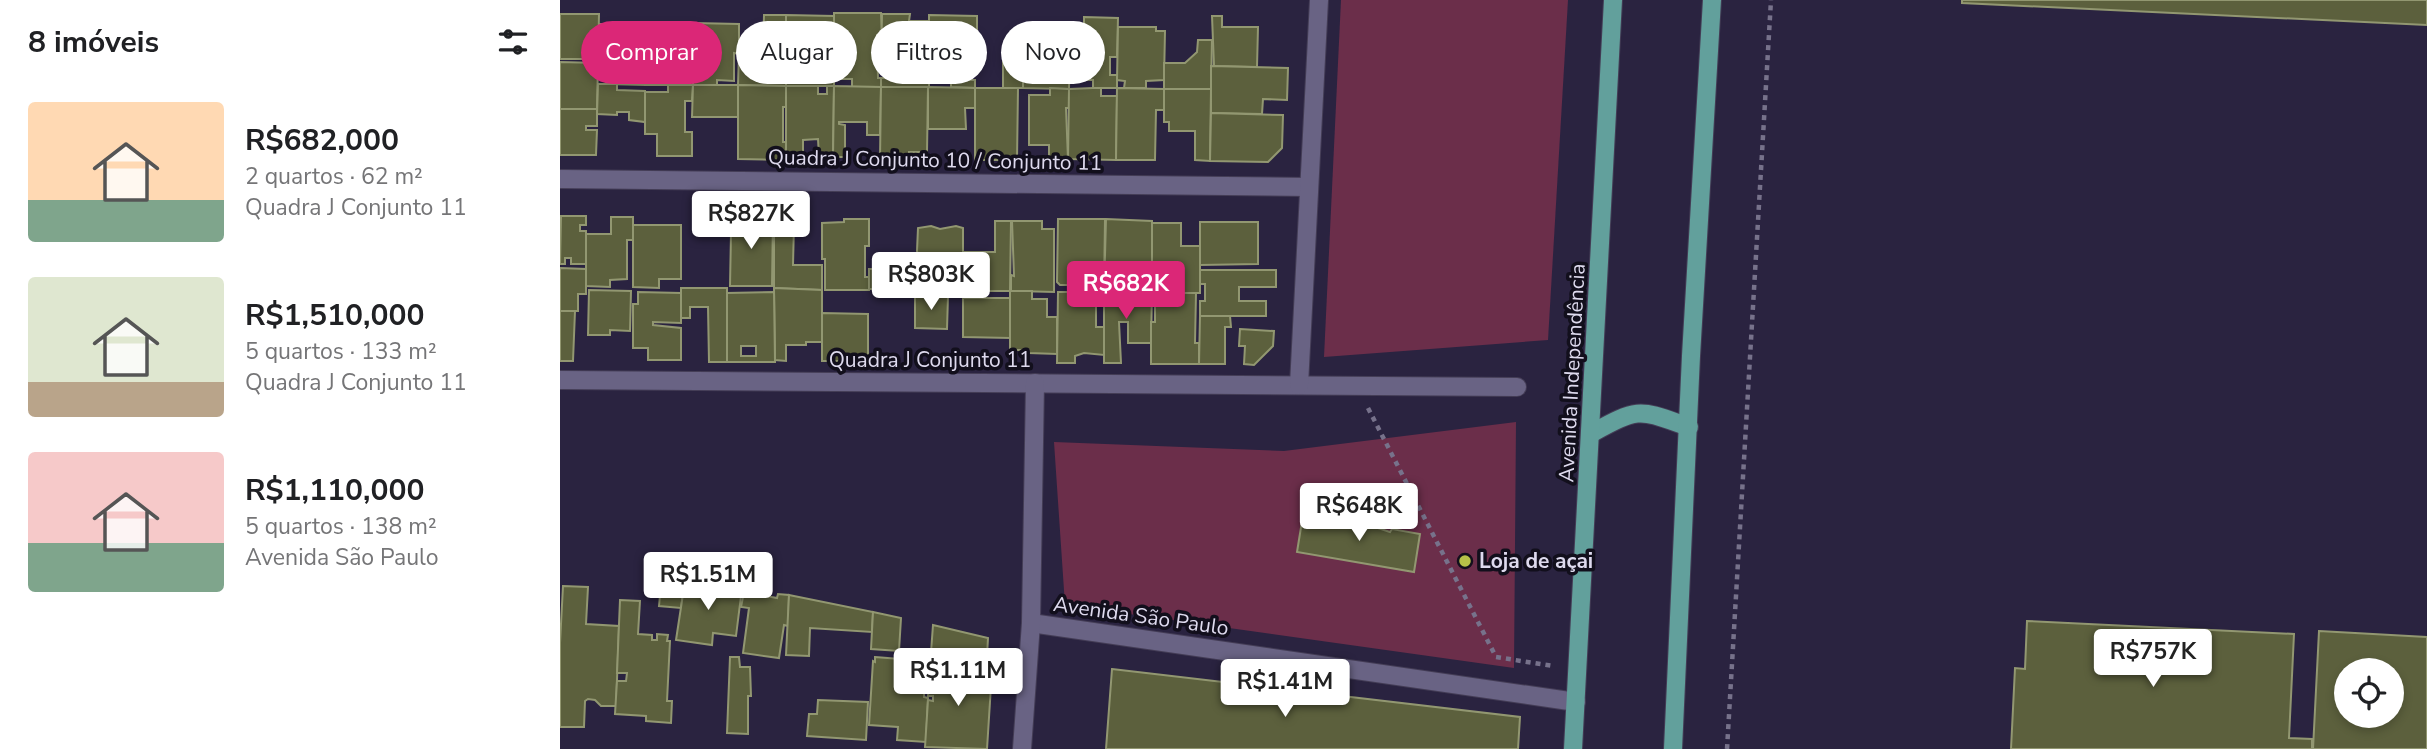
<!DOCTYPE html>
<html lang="pt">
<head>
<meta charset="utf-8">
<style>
  body { margin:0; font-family:"Nunito Sans",sans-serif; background:#f2f2f2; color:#202124; height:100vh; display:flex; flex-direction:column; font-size:26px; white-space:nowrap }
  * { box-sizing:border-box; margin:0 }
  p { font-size:23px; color:#757577 }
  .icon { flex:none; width:38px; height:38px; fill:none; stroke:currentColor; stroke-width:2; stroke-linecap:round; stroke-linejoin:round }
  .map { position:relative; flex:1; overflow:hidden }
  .sheet { display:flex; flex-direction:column; background:#fff; width:560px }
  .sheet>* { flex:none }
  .guide { position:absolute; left:21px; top:21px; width:665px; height:63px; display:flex; gap:14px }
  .fabs { position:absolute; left:1774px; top:658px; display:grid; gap:14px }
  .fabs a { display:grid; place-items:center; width:70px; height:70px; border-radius:50%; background:#fff; box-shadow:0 4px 10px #0003; font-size:35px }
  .price { position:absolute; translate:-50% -60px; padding:0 16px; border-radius:7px; background:#fff; color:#222; font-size:23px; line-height:46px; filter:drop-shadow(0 2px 4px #0008) }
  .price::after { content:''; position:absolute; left:50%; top:42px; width:21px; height:16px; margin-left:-10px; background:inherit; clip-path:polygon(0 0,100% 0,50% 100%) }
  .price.current { background:#db2777; color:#fff }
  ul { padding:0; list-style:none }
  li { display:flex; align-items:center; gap:21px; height:175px; padding:0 28px }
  li span { display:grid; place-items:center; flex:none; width:196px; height:140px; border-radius:7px; color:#555 }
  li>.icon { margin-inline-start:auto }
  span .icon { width:84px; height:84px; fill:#fffc; stroke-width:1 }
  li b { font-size:30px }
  h2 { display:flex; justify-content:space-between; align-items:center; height:84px; padding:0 28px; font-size:30px }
  .tag { padding:0 24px; border-radius:32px; background:#fff; box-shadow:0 4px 10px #0003; font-size:24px; line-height:63px }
  .tag.current { background:#db2777; color:#fff }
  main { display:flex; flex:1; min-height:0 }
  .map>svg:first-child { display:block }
  .green { fill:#6b2e4a }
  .building { fill:#5c603d; stroke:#929771; stroke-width:2; fill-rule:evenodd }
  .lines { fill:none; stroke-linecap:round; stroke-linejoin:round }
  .minor-casing { stroke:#443d56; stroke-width:20 }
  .primary-casing { stroke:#443d56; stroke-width:20 }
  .path { stroke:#77728b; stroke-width:4.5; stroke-dasharray:5 5; stroke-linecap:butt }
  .minor { stroke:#696384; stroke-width:18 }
  .primary { stroke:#62a09c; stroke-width:18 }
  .poi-dot { fill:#b7c148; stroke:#120f1c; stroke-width:2.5 }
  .labels { text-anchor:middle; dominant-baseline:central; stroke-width:7; stroke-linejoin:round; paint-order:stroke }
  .street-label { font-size:21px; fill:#dedaee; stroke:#120f1c }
  .poi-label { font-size:21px; font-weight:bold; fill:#dedaee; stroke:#120f1c; text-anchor:start }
</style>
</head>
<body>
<main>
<section class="sheet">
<h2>8 imóveis<svg class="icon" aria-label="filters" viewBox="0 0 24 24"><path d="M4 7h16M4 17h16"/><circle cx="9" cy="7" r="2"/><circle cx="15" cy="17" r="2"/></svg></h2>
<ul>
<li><span style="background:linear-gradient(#ffd9b3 70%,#7fa58c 0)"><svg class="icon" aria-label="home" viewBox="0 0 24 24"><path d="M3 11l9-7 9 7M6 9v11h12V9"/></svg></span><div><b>R$682,000</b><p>2 quartos · 62 m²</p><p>Quadra J Conjunto 11</p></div></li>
<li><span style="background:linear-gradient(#dfe7d0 75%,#b9a48a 0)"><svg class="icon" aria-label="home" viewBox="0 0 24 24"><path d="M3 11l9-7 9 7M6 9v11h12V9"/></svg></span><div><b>R$1,510,000</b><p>5 quartos · 133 m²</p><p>Quadra J Conjunto 11</p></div></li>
<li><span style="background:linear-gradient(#f6c9c9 65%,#7fa58c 0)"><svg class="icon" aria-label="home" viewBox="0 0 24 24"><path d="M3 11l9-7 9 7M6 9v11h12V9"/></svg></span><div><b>R$1,110,000</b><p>5 quartos · 138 m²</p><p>Avenida São Paulo</p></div></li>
</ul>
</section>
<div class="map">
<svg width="1867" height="749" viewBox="0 0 1867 749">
  <rect width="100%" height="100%" fill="#2a2340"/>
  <g class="green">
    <polygon points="781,0 1008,0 988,340 764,357"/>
    <polygon points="956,422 954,668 505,605 494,442 724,451"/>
  </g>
  <g class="building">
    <polygon points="1402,0 1867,0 1867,25 1402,3"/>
    <polygon points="274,13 321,13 322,35 317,35 318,78 321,78 321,87 292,87 292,79 277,79 277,34 274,34"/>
    <polygon points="0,14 39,14 38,59 0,59"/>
    <polygon points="322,14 350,14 349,21 369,21 369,87 321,87 321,78 339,78 339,67 321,67"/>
    <polygon points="204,15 226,15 226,86 178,85 179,53 203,54"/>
    <polygon points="226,15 274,16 274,64 264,64 265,74 274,74 274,86 226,86 226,68 233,68 233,56 226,56"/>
    <polygon points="369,15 417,16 417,40 411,40 410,80 415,80 415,88 391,87 391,80 369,81 369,39 397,39 397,37 369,37"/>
    <polygon points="652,16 662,16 662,27 698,27 697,67 654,66"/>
    <polygon points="524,17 558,18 557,57 550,57 550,75 557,75 557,88 533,88 533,80 509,80 510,28 524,28"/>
    <polygon points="134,23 179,24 179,54 174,53 174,81 157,80 157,85 133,85"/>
    <polygon points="39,24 86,25 85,85 48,84 49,77 38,77"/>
    <polygon points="558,27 596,27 596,31 605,31 604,80 586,81 586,88 557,88 564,88 565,81 557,80"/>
    <polygon points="638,40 652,40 651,89 604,89 604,63 625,63 637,52"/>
    <polygon points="86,41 133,41 133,85 85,85"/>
    <polygon points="463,41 510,42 509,89 463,88"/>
    <polygon points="0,62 38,63 37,109 0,109"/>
    <polygon points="443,62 463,63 463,88 443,88"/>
    <polygon points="651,66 728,68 727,100 703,99 702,114 651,113"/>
    <polygon points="38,84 57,84 57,90 85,91 85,122 69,120 69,112 57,112 57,115 37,114"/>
    <polygon points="108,85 133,85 132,101 125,101 125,132 132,132 132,156 97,156 97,134 85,134 85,92 108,92"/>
    <polygon points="133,85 178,85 178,117 132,117"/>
    <polygon points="178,85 226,86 226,107 223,107 223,142 226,142 226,160 178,159"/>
    <polygon points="226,86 258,86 258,94 267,94 267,86 274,86 273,157 259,157 258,139 243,140 243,157 226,157"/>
    <polygon points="274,86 321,87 320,135 307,135 307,122 279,122 279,124 285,125 285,157 273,157"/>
    <polygon points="321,87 368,87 367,152 349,152 349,159 320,159"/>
    <polygon points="368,87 415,88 415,108 405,108 406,129 368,129"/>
    <polygon points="415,88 458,88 457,160 415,160"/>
    <polygon points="490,88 509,89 509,108 506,108 508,159 489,159 489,145 469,145 469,95 490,95"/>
    <polygon points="533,88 541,88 541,96 557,96 556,160 508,159 509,89"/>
    <polygon points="557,88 604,89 604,110 596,110 595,160 556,160"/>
    <polygon points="604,89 651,89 650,161 635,160 635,131 609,131 609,122 604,122"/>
    <polygon points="0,109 37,109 37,126 26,126 26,130 37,130 36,155 0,155"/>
    <polygon points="651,113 723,115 722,148 708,162 650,161"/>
    <polygon points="1,216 26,216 26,225 20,225 20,231 26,231 26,264 11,264 11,258 5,258 5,264 0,264"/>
    <polygon points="172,216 213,217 212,286 170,286 171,233 168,233 168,217"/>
    <polygon points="51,217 73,217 73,240 67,240 67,279 50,280 50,287 26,286 26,234 51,234"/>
    <polygon points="284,219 309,219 309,246 305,246 305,277 309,277 309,290 265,290 265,259 262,259 262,223 284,222"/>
    <polygon points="498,219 545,219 544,292 525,292 524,280 518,280 513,285 500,285 497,282"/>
    <polygon points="546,219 592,221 592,293 577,293 577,287 572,287 572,293 544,292"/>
    <polygon points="435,221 451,221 450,291 403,291 404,252 435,252"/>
    <polygon points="452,221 482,221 482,229 494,229 494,292 451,291 451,275 454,276"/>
    <polygon points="640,222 698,222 698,264 640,265"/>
    <polygon points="592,223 621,223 621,246 640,246 640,293 592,293"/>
    <polygon points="73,225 121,225 121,279 99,279 99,288 73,287"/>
    <polygon points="214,225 234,225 233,265 262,265 262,290 214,288"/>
    <polygon points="371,226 380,229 396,226 403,228 403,294 379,294 379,284 362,284 361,261 359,261 357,251 358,228"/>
    <polygon points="0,268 26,269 26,294 18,294 18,311 0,311"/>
    <rect x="309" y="269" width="42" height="20"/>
    <polygon points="640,270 716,270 716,287 679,287 679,301 706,301 706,316 640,316 640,301 645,301 645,284 640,284"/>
    <polygon points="121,288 167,288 167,362 149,362 148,307 130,307 130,318 121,318"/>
    <polygon points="214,288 262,290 262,342 246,342 246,345 226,345 226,361 215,360"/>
    <polygon points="29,290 71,291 70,331 50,330 50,335 28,335"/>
    <polygon points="450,291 472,291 472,299 487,299 487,317 497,317 497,354 469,353 469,350 450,350"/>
    <polygon points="78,292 121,293 121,323 93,322 93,325 121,328 121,360 88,360 88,348 73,348 73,304 78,304"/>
    <path d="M214 292 215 362H167V293ZM181 346H196V356H181Z"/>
    <polygon points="498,292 520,292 520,302 536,302 536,327 544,327 544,355 524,353 515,356 515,363 497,363"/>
    <polygon points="544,292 592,293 591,343 568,343 568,322 559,322 561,363 544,363"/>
    <polygon points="592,293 636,293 635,343 639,343 639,364 591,364 591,322 595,322 595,305 591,305"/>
    <polygon points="355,296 388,296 387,329 355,328"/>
    <polygon points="403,298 450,298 450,338 403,337"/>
    <polygon points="0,311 15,311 13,361 0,361"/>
    <polygon points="262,313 308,314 308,361 262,361"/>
    <polygon points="640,316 670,316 671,327 665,327 665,364 639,364"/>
    <polygon points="680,329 714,331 713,346 694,365 684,364 685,346 679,346"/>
    <polygon points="743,515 812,526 830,532 832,529 860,534 854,572 737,552"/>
    <polygon points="102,575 125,581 121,608 99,606"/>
    <polygon points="125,581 182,588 176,636 153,633 152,645 116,640"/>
    <polygon points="3,586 28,587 26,624 59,626 56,706 41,706 35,700 28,699 25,701 24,727 0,727 0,643"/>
    <polygon points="184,592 217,598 218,594 229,595 228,626 224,625 219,658 183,653 189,608 181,607"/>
    <polygon points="229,595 313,612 312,632 250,628 249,656 226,655"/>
    <polygon points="60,600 80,601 78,634 92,635 92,640 97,640 97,634 108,635 107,641 110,641 107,701 112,701 111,723 86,721 86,716 55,714 57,681 66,681 67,673 57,673"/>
    <polygon points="313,612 341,618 339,651 311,649"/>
    <polygon points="1467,621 1734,634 1729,738 1752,739 1752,749 1451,749 1455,668 1465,669"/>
    <polygon points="373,625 428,638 427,656 411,654 407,668 370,666"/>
    <path d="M1759 631 1867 637V749H1753ZM1787 670H1832V716H1787Z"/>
    <polygon points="170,657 179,657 180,667 190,667 191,696 188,696 188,734 167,733"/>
    <polygon points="315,657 365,661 364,697 368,698 366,742 337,740 338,727 309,725 313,661 315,662"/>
    <polygon points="370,666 432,670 427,749 365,747 368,700 373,701 373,696 368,696"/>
    <polygon points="552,669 960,717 958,749 546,749"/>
    <polygon points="258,700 308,702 306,740 247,736 249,714 257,714"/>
  </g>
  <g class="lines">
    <defs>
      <g id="minor">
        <polyline points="0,179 749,187"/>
        <polyline points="0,380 957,387"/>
        <polyline points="739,385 759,0"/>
        <polyline points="471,623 1016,702"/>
        <polyline points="462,749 471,623 475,383"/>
      </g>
      <g id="primary">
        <path d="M1032 433C1080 407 1078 409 1129 427"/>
        <polyline points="1013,749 1053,0"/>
        <polyline points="1113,749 1131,356 1152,0"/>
      </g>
    </defs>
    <use href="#minor" class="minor-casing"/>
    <use href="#primary" class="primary-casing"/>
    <g class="path">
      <polyline points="808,408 936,657 993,666"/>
      <polyline points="1167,749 1211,0"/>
    </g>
    <use href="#minor" class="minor"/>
    <use href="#primary" class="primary"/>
  </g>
  <circle class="poi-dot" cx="905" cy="561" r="7"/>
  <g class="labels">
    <g class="street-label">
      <text transform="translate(375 160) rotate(1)">Quadra J Conjunto 10 / Conjunto 11</text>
      <text x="370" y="360">Quadra J Conjunto 11</text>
      <text transform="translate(1012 373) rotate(-87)">Avenida Independência</text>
      <text transform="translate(581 616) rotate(8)">Avenida São Paulo</text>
    </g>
    <g class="poi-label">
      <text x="919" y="561">Loja de açai</text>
    </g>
  </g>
</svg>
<div class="fabs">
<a><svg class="icon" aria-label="locate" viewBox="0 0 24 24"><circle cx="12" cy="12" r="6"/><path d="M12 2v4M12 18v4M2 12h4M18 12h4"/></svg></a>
</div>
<b class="price" style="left:191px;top:251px">R$827K</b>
<b class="price" style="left:371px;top:312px">R$803K</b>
<b class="price current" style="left:566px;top:321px">R$682K</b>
<b class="price" style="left:799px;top:543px">R$648K</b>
<b class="price" style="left:148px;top:612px">R$1.51M</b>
<b class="price" style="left:1593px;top:689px">R$757K</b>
<b class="price" style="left:398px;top:708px">R$1.11M</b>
<b class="price" style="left:725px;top:719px">R$1.41M</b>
<div class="guide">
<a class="tag current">Comprar</a>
<a class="tag">Alugar</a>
<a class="tag">Filtros</a>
<a class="tag">Novo</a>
</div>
</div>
</main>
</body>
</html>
